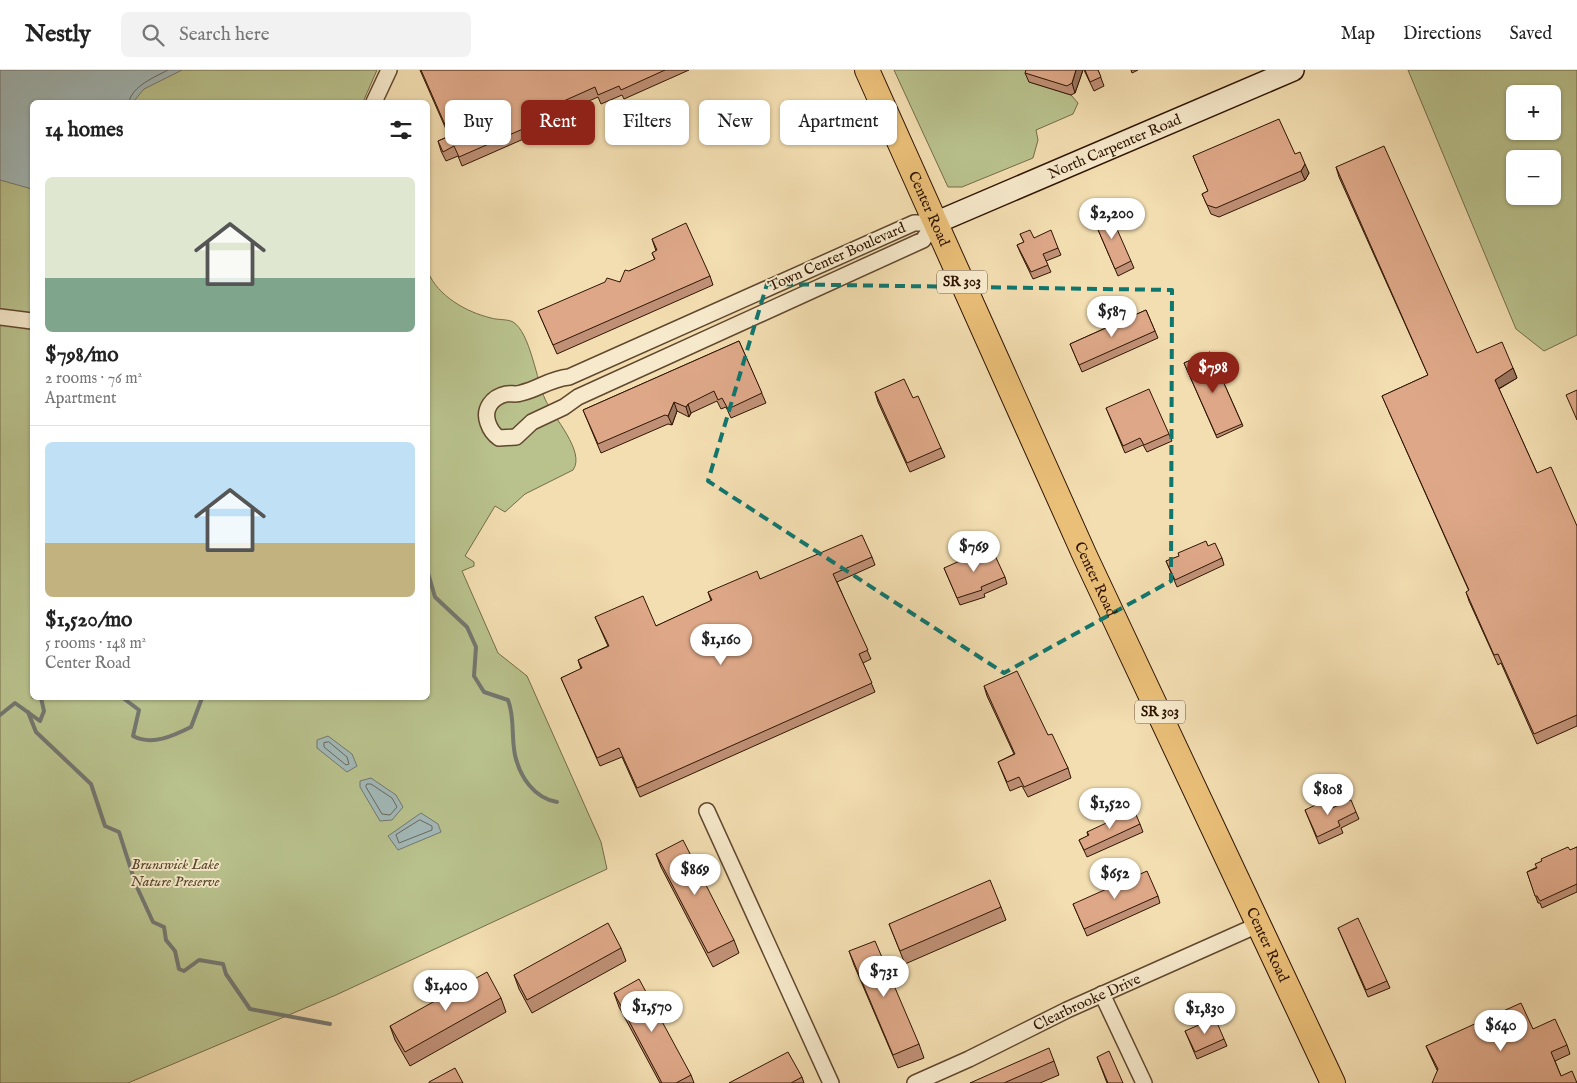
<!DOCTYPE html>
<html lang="en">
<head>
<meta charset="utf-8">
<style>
  body { margin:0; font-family:"IM FELL English",serif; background:#f2f2f2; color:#222; height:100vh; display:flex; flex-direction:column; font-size:19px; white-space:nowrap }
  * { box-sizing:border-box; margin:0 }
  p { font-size:16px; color:#767676 }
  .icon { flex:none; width:28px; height:28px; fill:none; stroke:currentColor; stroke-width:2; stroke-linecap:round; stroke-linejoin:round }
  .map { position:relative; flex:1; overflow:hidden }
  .drawer { position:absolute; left:30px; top:30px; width:400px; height:600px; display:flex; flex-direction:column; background:#fff; border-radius:8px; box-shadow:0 1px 4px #0004 }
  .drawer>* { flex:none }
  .banner { position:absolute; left:445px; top:30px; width:475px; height:45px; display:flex; gap:10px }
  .tools { position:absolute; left:1506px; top:15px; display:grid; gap:10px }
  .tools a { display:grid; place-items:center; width:55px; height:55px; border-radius:8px; background:#fff; box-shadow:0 1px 4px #0004; font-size:25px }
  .price { position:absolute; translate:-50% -42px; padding:0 11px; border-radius:18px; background:#fff; color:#222; font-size:16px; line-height:32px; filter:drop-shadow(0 1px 2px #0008) }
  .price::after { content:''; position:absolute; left:50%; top:30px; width:15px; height:11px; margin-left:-8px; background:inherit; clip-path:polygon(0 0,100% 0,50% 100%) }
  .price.active { background:#8f2418; color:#fff }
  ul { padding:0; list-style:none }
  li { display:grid; align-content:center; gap:10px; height:265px; padding:0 15px }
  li+li { border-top:1px solid #e0e0e0 }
  li span { display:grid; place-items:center; height:155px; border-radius:8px; color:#555 }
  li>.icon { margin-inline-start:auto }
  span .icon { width:90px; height:90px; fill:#fffc; stroke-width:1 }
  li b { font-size:21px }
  h2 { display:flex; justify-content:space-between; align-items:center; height:60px; padding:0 15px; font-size:21px }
  .tag { padding:0 18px; border-radius:8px; background:#fff; box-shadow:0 1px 4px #0004; font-size:18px; line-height:45px }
  .tag.active { background:#8f2418; color:#fff }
  header { display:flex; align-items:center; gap:30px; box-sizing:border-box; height:70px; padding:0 25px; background:#fff; border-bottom:1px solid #e0e0e0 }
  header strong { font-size:24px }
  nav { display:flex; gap:28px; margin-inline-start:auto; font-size:18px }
  .search { width:350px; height:45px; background:#f2f2f2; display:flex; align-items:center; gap:12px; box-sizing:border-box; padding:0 18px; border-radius:8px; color:#767676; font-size:19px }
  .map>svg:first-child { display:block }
  .green { fill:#b9c28d; stroke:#746c48; fill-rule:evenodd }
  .water { fill:#a2b9b8; stroke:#747770 }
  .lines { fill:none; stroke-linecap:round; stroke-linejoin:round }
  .shore { stroke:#69675e; stroke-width:1 }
  .stream { stroke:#747770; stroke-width:4 }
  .street-casing { stroke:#61472e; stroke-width:18 }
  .secondary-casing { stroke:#301503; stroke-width:24 }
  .primary-casing { stroke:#301503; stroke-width:26 }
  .street { stroke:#f7eacc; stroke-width:15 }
  .secondary { stroke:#f7eacc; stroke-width:21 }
  .primary { stroke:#eabf78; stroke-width:24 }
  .wall { fill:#bf9075; stroke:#301503 }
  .shaded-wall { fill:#9b765f; stroke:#301503 }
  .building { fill:#dea888; stroke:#301503 }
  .marked { fill:none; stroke:#0f766e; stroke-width:4; stroke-dasharray:10 6; stroke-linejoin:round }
  .labels { text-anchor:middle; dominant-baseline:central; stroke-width:4; stroke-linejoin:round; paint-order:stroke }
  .shield { fill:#f7eacc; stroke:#6c553f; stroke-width:1 }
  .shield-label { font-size:14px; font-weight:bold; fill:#301503 }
  .street-label { font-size:15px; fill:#301503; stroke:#f7eacc }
  .park-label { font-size:15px; font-style:italic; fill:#59492c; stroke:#f7eacc }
</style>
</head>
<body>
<header>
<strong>Nestly</strong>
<div class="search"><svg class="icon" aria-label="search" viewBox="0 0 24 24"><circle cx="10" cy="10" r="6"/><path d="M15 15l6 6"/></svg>Search here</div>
<nav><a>Map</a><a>Directions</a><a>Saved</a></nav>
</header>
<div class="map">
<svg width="1577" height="1013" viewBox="0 0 1577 1013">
  <rect width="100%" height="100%" fill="#f3deb1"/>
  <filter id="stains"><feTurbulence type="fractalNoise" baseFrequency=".004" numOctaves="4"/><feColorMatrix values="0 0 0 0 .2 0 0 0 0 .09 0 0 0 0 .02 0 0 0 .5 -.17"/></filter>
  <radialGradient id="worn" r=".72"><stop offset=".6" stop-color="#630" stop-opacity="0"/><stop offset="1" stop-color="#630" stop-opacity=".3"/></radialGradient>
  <g class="green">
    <path d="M0 0H377L363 32H32V628H428V202C438 226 466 242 491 248 497 250 508 249 513 252 530 262 537 312 545 329 553 347 586 382 573 400L525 424 505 442 495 436 465 486 474 492V496L462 501 498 583 527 606 601 772 607 799 336 925 128 1013H0Z"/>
    <polygon points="894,0 1032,0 1029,12 1071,25 1078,33 1073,44 1036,60 1038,70 1033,88 962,117 948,117"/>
    <path d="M1408 0H1577V265L1544 281 1516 259ZM1515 24H1552V61H1515ZM1515 89H1552V126H1515Z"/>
  </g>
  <g class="water">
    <polygon points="0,0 182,0 144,19 133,32 32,32 32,119 0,110"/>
    <polygon points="328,666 352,684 357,696 347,702 317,678 317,670"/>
    <polygon points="371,708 396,725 403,737 392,750 380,751 360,717 360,711"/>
    <polygon points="421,743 438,754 441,762 398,780 388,766"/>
  </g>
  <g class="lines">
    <g class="shore">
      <path d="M129 32C132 16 155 7 168 0"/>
      <polygon points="329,672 347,687 349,694 346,695 324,677 324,673"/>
      <polygon points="367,714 371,714 392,728 397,737 390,745 382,744 366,717"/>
      <polygon points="420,750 432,756 432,760 399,773 396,765"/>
    </g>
    <g class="stream">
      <path d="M428 503 435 527 467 557 476 577 474 606 484 622 508 630C515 648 511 666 515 685 520 707 534 728 557 732"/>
      <path d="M123 628 139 640 133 666C152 676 173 666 191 657L202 628"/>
      <polyline points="28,642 36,662 91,714 105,756 119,762 136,815 153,852 164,857 166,870 175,881 179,899 184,901 199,890 223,894 226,904 250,939 330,954"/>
      <polyline points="0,645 15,633 40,651 44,641 41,628"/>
    </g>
    <defs>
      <g id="street">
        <polyline points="374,32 389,0"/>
        <path d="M914 153H935L923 170 578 327 564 337 532 352 516 367 499 368C493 364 490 359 488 353 483 339 492 327 506 324 511 323 516 325 521 323 539 319 549 309 569 307Z"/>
        <polyline points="0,247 32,251"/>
        <polyline points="707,741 831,1013"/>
        <polyline points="1102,924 1144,1013"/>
        <path id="s1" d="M915 1013 969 989 1067 940 1260 854"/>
      </g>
      <g id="secondary">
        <path id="s2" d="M935 153 1293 0"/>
      </g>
      <g id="primary">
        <path id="s3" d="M867 0 1085 486 1333 1013"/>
      </g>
    </defs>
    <use href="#street" class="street-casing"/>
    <use href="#secondary" class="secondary-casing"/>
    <use href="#primary" class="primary-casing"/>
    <use href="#street" class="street"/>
    <use href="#secondary" class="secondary"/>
    <use href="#primary" class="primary"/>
  </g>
  <g class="wall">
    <polygon points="420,0 689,0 624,29 622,25 601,34 598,27 532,56 535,64 462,96 458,86 446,91 441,81 438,71 449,66"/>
    <polygon points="1083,0 1075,23 1071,25 1029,12 1025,3"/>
    <polygon points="1084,0 1098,0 1104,16 1094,21"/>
    <polygon points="1131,0 1138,0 1132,3"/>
    <polygon points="1295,84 1309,103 1305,110 1219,147 1211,144 1202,124 1208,121 1193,86"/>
    <polygon points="1336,97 1477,283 1513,298 1517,308 1499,319 1537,403 1577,456 1577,656 1537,674 1501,593 1498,595 1469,531 1466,522 1469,521 1386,335 1382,326 1428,305 1339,107"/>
    <polygon points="1093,148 1131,191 1134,198 1118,206"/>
    <polygon points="1020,164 1034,168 1058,178 1061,185 1046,191 1051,202 1033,209 1020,182 1017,175 1024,172"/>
    <polygon points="652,169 710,206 713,215 557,284 538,241 620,212 629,201 655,190 652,183 656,181"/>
    <polygon points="1146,240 1158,268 1082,302 1070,274"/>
    <polygon points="739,271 766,333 731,348 726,337 721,339 717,331 691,343 689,347 677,341 672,355 668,354 601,383 583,340"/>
    <polygon points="1210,282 1243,356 1217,368 1184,293"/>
    <polygon points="875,322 941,378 945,387 910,402 878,332"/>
    <polygon points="1106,338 1169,364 1172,371 1147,382 1143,375 1125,383"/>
    <polygon points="1208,476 1222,488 1224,495 1177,517 1166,491"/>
    <polygon points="872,487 875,495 837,512 871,589 863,593 875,622 640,727 622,687 600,696 561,608 581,599 578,590 608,576 595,547 656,556 711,531 708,522 760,509"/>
    <polygon points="944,498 1005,507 1007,514 984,524 985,527 960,535"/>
    <polygon points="984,616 1048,665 1068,698 1071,708 1028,727 1022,716 1010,721 998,692 1014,684 987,626"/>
    <polygon points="1332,738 1356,742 1359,749 1341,758 1343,763 1319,774 1305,740"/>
    <polygon points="1140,754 1143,762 1087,787 1079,770 1088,766 1087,762"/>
    <polygon points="1577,777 1577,822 1542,838 1540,833 1538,833 1527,802"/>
    <polygon points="656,784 734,870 739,883 713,897 661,797"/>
    <polygon points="1158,826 1160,833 1087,866 1073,834"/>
    <polygon points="1001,837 1006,850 905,894 889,854"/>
    <polygon points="1338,858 1387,911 1390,918 1368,927"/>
    <polygon points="621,878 626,891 532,943 519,919 514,905"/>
    <polygon points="849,881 919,974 924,988 898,998 854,895"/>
    <polygon points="614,923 691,1005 694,1013 660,1013 619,937"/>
    <polygon points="501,928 506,942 410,996 395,970 390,956"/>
    <polygon points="1533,959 1567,975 1570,984 1555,991 1561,1006 1577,1012 1437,1000 1430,985 1426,976"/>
    <polygon points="1185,961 1224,969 1227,976 1197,989"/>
    <polygon points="1097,987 1123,1013 1107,1013"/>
    <polygon points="1054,991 1059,1005 1040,1013 970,1013"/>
    <polygon points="802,1007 804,1013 729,1013"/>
  </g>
  <g class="shaded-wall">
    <polygon points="1076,0 1083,0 1075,23 1072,13"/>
    <polygon points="1305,94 1309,103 1305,110 1301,101"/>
    <polygon points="1513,298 1517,308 1498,319 1495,310"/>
    <polygon points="674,332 677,341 672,355 668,346"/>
    <polygon points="688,334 691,343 689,347 686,337"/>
  </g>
  <g class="building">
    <polygon points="421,0 665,0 621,20 619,16 598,25 595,17 528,47 532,55 459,87 454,76 443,82 438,71 450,66"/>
    <polygon points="1026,0 1076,0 1072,13 1067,16 1025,3"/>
    <polygon points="1085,0 1098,0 1101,7 1090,12"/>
    <polygon points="1279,49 1295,84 1300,82 1305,94 1301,101 1216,138 1207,135 1202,124 1208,121 1193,86"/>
    <polygon points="1384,76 1477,283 1502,272 1513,298 1495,310 1537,403 1551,397 1577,456 1577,645 1534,664 1498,584 1494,585 1466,522 1469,520 1382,326 1428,305 1336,97"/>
    <polygon points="1109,141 1131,191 1115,199 1093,148"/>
    <polygon points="686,153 710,206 553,275 538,241 605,212 607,208 620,212 625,200 629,201 655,189 652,183 657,180 652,169"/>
    <polygon points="1030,160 1034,168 1051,160 1058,178 1043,184 1048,195 1031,202 1017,175 1024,172 1020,164"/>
    <polygon points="1146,240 1155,261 1079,295 1070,274"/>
    <polygon points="739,271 762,323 728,339 722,328 718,330 714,321 688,334 686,337 674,332 668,346 665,345 598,374 583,340"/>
    <polygon points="1210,282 1242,354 1216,365 1184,293"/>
    <polygon points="904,309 913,328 918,326 941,378 907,393 875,322"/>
    <polygon points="1149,319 1169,364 1144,375 1140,368 1123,376 1106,338"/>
    <polygon points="1577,320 1577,350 1566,325"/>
    <polygon points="862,465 872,487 833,504 868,580 859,584 872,613 637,718 619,678 597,688 561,608 582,598 578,590 609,576 595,547 643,526 656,556 712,530 708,522 757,501 760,509"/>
    <polygon points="1206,471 1208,476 1215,473 1222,488 1175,510 1166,491 1179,486 1178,483"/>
    <polygon points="991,477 1005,507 981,517 982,520 957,528 944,498"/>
    <polygon points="1017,601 1048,665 1052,664 1068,698 1024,717 1019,707 1007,712 998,692 1015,684 984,616"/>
    <polygon points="1328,729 1332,738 1351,730 1356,742 1338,751 1340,756 1317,767 1305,740"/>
    <polygon points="1134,740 1140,754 1084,780 1079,770 1089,765 1087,762"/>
    <polygon points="683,770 734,870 708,883 656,784"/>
    <polygon points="1568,777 1570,780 1577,777 1577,814 1540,831 1537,826 1535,826 1527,802 1537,798 1535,794 1542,791 1541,789"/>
    <polygon points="1147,801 1158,826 1084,859 1073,834"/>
    <polygon points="990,810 1001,837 900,881 889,854"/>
    <polygon points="1358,848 1387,911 1366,920 1338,858"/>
    <polygon points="608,853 621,878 527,930 514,905"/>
    <polygon points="875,871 919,974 893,985 849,881"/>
    <polygon points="487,902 501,928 405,982 390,956"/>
    <polygon points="639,909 691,1005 676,1013 662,1013 614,923"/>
    <polygon points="1521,933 1533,959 1555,949 1567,975 1551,982 1561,1006 1572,1001 1577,1013 1432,1013 1438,999 1426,976"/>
    <polygon points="1215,948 1224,969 1195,982 1185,961"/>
    <polygon points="1049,978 1054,991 1004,1013 970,1013"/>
    <polygon points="1109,981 1123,1013 1108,1013 1097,987"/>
    <polygon points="788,982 802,1007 791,1013 729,1013"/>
    <polygon points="455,998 463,1013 429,1013 429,1012"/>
  </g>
  <path class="marked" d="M767 214 1172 220 1171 511 1004 603 708 411Z"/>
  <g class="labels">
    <g class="shield">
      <rect x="937" y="200.5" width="50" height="23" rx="4"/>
      <rect x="1135" y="630.5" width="50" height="23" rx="4"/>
    </g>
    <g class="shield-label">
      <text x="962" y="212">SR 303</text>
      <text x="1160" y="642">SR 303</text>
    </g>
    <g class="street-label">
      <text stroke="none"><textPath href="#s2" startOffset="195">North Carpenter Road</textPath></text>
      <text stroke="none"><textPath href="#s3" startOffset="152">Center Road</textPath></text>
      <text transform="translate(837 187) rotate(-24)">Town Center Boulevard</text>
      <text stroke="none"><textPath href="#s3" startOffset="558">Center Road</textPath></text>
      <text stroke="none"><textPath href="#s3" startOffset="962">Center Road</textPath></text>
      <text stroke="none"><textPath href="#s1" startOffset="190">Clearbrooke Drive</textPath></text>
    </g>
    <g class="park-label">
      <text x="175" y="794">Brunswick Lake<tspan x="175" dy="17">Nature Preserve</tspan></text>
    </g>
  </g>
  <rect width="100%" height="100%" filter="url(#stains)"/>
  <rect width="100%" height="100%" fill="url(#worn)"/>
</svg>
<div class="tools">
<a>+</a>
<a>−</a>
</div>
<b class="price" style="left:1112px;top:170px">$2,200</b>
<b class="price" style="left:1112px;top:268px">$587</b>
<b class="price active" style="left:1213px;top:324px">$798</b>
<b class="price" style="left:974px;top:503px">$769</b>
<b class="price" style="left:721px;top:596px">$1,160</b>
<b class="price" style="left:1328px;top:746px">$808</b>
<b class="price" style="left:1110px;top:760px">$1,520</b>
<b class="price" style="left:695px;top:826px">$869</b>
<b class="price" style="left:1115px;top:830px">$652</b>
<b class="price" style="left:884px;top:928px">$731</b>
<b class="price" style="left:446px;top:942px">$1,400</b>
<b class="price" style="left:652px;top:963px">$1,570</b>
<b class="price" style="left:1205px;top:965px">$1,830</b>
<b class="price" style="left:1501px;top:982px">$640</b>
<div class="banner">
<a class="tag">Buy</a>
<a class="tag active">Rent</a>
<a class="tag">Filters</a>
<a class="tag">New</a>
<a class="tag">Apartment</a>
</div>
<section class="drawer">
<h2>14 homes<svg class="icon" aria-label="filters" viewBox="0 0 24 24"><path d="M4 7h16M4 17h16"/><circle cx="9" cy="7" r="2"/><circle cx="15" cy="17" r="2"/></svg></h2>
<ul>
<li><span style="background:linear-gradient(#dfe7d0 65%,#7fa58c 0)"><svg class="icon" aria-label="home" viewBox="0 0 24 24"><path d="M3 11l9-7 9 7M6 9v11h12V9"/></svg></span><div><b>$798/mo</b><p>2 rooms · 76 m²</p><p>Apartment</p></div></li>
<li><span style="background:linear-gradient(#bfe0f5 65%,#c2b280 0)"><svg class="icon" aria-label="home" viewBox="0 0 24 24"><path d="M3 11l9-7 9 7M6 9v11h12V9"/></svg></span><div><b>$1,520/mo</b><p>5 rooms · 148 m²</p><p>Center Road</p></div></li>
</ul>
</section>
</div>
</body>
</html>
